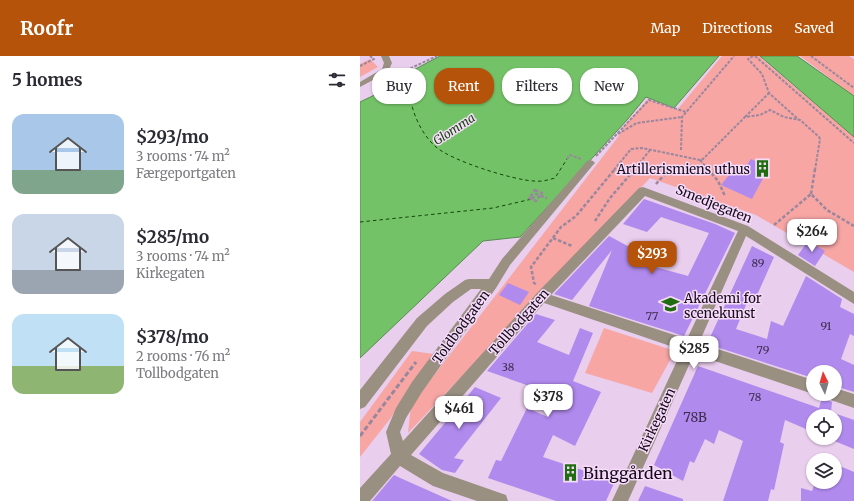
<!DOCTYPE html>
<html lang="en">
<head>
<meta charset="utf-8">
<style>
  body { margin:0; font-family:Merriweather,serif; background:#f7f7f7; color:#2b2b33; height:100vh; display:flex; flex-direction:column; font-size:15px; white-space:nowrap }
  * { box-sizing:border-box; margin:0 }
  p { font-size:13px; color:#7c7c81 }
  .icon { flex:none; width:22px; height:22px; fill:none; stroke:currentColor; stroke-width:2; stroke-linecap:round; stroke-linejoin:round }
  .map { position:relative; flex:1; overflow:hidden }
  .sheet { display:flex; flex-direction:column; background:#fff; width:360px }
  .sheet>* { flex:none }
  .banner { position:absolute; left:12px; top:12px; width:380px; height:36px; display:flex; gap:8px }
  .needle { width:26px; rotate:355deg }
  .buttons { position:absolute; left:446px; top:309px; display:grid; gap:8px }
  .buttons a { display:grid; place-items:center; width:36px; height:36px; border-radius:50%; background:#fff; box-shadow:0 1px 3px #0004; font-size:20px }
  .price { position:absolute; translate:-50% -34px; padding:0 9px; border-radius:8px; background:#fff; color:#222; font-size:13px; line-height:26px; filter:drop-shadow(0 1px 2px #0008) }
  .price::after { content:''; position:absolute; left:50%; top:24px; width:12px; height:9px; margin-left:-6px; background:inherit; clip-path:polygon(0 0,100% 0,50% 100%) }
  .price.on { background:#b45309; color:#fff }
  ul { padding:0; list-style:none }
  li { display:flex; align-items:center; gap:12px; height:100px; padding:0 12px }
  li span { display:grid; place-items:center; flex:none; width:112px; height:80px; border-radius:12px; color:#555 }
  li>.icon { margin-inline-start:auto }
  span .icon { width:48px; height:48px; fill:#fffc; stroke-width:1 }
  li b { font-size:17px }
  h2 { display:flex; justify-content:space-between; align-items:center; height:48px; padding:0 12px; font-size:17px }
  .tag { padding:0 14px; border-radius:16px; background:#fff; box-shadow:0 1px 3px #0004; font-size:14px; line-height:36px }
  .tag.on { background:#b45309; color:#fff }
  header { display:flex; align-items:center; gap:24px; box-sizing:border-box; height:56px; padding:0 20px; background:#b45309; color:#fff }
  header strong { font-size:19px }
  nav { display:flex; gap:22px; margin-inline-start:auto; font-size:14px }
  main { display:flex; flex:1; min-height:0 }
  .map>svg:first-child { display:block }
  .green { fill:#f7a6a4 }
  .water { fill:#74c268; stroke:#588b50 }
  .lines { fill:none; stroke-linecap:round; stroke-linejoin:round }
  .ferry { stroke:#124709; stroke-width:1; stroke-dasharray:3.5 3; stroke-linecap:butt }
  .building { fill:#b18aed }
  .path-far2 { stroke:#9a869d; stroke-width:2; stroke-dasharray:3 1.5; stroke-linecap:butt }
  .path-far1 { stroke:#9a869d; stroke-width:2.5; stroke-dasharray:3.5 2; stroke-linecap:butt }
  .path { stroke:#9a869d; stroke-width:3; stroke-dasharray:5 2.5; stroke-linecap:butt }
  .minor { fill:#999082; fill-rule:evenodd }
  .labels { text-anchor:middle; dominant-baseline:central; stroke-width:3; stroke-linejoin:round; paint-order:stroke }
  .number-label { font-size:11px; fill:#3c2c4c }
  .far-water-label { font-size:12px; font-style:italic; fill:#124709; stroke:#f6dbfb }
  .poi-label { font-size:13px; fill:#150c17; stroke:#f6dbfb; text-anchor:end }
  .street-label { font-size:13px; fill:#150c17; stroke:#f6dbfb }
  .near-number-label { font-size:13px; fill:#3c2c4c }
  .near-poi-label { font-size:16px; fill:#150c17; stroke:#f6dbfb; text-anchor:start }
</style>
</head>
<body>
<header>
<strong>Roofr</strong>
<nav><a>Map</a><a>Directions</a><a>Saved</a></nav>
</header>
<main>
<section class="sheet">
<h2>5 homes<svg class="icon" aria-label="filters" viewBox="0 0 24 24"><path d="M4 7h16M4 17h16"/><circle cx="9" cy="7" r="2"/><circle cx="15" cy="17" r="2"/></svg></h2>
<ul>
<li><span style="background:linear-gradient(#a9c7e8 70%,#7fa58c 0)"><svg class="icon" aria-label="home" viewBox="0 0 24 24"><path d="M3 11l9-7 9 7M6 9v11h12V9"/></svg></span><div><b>$293/mo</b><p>3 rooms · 74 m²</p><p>Færgeportgaten</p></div></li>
<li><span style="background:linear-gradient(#c9d6e8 70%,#9aa5b1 0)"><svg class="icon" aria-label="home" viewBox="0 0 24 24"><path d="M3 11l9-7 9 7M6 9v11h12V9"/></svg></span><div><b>$285/mo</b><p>3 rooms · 74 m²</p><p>Kirkegaten</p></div></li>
<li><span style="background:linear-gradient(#bfe0f5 65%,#8fb573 0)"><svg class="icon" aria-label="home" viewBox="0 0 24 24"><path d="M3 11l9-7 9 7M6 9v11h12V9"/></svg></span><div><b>$378/mo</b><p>2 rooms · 76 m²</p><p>Tollbodgaten</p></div></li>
</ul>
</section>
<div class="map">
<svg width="494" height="445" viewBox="0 0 494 445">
  <rect width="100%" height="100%" fill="#e9ceed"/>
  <g class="green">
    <polygon points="362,0 405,0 402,3 494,81 494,216 396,159 290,122 48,377 51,349 258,81 264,70 288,43 317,54"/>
    <polygon points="440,0 489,0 494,3 494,40"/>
    <polygon points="10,3 18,11 0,21 0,8"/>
    <polygon points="244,272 315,295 292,337 225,317"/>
    <polygon points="52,295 74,298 30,363 0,401 0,366"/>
  </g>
  <g class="water">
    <polygon points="80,0 359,0 314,52 286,41 267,64 160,181 123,185 0,302 0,46 29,32 29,27"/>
    <polygon points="400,0 437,0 494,40 494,81"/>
  </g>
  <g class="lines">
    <g class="ferry">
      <path d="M57 23 49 28C49 50 59 76 76 91 92 105 153 124 174 125 181 126 188 124 195 122L207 103"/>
      <polyline points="0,166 133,152 172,143"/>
    </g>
  </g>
  <g class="building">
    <polygon points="391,103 409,111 392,143 361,129 377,109 384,113"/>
    <polygon points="284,143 355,168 375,177 324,280 229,250 252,194 212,244 194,238 249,180 277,195 270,204 328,220 349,177 301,161 287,176 263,168"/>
    <polygon points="448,185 465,195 455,210 438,199"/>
    <polygon points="392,190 414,201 394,246 388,244 376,273 407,283 411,265 423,270 446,220 482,243 480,251 494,258 494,280 490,278 481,303 494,309 494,336 475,330 475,316 453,316 453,322 347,288"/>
    <polygon points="148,227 169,236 160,249 139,239"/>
    <polygon points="176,258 195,264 177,286 209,299 220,272 233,277 213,325 241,336 215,390 193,379 183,401 255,425 246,445 196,445 128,422 136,404 141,405 167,352 188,361 198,340 127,315"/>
    <polygon points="338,310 459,352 463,338 465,338 467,344 472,346 471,356 494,364 494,393 467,382 475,382 475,360 453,360 453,376 425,364 420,386 424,388 414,434 411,433 408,445 363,445 383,385 359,374 354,388 345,383 334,407 330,405 323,425 294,409"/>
    <polygon points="115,331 141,342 94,402 104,404 95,417 82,414 59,398"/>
    <polygon points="475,408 494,416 494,445 441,445 441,432 452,435 455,426 475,426"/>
    <polygon points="34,419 38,421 92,445 12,445"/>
    <polygon points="285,430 323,443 323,445 278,445"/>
  </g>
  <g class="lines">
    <g class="path-far2">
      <polyline points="393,0 388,3 402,18 409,37 439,64"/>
      <polyline points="395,0 494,87"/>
      <polyline points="451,0 494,32"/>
      <polyline points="0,10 14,3 10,0"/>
      <polyline points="53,13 62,20 57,23"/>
      <polyline points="34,20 77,0"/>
      <polyline points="385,61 409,37"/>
      <polyline points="258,78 277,67 322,61"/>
      <polyline points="321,94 322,61 374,0"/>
      <polyline points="236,100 289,44 326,56"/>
      <polyline points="207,103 210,99 221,103"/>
      <polyline points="340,104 349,114"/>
      <polyline points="254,114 271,93 282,92 340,104 343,103 385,61 400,59 410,54 424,61 440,64 459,81 460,83 455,114"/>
      <polyline points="274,114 290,94"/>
    </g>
    <g class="path-far1">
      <polyline points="348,113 358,125 365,140"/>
      <polyline points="296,128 305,118"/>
      <polygon points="175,134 182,137 176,145 169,142"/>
      <polyline points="451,138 455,113"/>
      <polyline points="172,143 176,138 187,142"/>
      <polyline points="235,165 250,142 275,113"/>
      <polyline points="414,169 451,138 467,154 494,170"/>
      <polyline points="193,182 212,190"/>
      <polyline points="176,228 174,227 171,211 201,171 216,160 255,113"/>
    </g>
    <polyline class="path" points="0,380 56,306"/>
    <g class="minor">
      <polygon points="21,0 29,0 32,7 28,16 0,31 0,26 22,13 24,7"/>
      <path d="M230 104 233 105 235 107 233 109 150 209 136 232 62 336 46 362 40 376 43 385 177 237 279 132 283 131 388 170 494 236V248L386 180 339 287 453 324V338L334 298 268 445H252L322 294 184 247 51 399 83 417 146 439 148 445H117L73 430 40 410 10 445H0V432L31 398 26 376 36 352 52 326 121 233H111L93 246 67 270 5 351 0 353V334L57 262 85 238 105 224 109 223H129L142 203 227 105ZM285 140 378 175 327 283 191 239Z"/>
      <polygon points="475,332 494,338 494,352 468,343 466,338 475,338"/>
    </g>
  </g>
  <defs>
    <symbol id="building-bare" viewBox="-9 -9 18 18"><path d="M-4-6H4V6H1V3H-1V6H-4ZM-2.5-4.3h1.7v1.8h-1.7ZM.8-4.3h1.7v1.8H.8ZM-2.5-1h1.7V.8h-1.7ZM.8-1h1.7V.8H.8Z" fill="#1f6d10" stroke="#f6dbfb" stroke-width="2.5" paint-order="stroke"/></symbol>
    <symbol id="school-bare" viewBox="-9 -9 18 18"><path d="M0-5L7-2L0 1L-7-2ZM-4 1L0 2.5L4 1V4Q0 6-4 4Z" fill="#1f6d10" stroke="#f6dbfb" stroke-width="2.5" paint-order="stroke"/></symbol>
  </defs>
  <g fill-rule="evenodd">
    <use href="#building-bare" x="390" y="100" width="25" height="25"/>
    <use href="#school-bare" x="298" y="236" width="25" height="25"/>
    <use href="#building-bare" x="198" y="404" width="25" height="25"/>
  </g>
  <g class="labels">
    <g class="number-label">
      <text x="398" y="207">89</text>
      <text x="292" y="260">77</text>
      <text x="466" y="270">91</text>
      <text x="403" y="294">79</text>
      <text x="148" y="311">38</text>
      <text x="395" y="341">78</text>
    </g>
    <g class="far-water-label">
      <text transform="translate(94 73) rotate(-33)">Glomma</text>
    </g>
    <g class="poi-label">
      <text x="390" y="113">Artillerismiens uthus</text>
      <text x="324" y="242" text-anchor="start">Akademi for<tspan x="324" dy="15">scenekunst</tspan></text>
    </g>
    <g class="street-label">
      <text transform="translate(354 148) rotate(22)">Smedjegaten</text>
      <text transform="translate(159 266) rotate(-49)">Tollbodgaten</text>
      <text transform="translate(101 271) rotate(-54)">Toldbodgaten</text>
      <text transform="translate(297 364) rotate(-65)">Kirkegaten</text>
    </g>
    <g class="near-number-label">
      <text x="335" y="361">78B</text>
    </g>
    <g class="near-poi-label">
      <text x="223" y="417">Binggården</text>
    </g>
  </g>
</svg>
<div class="buttons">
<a><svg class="needle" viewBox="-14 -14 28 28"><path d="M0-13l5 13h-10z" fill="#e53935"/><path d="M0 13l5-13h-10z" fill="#7c7c81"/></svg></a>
<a><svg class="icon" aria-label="locate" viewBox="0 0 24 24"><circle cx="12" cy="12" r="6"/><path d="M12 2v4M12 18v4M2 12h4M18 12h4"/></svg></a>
<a><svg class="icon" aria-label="layers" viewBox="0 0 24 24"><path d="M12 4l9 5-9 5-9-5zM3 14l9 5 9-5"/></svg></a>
</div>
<b class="price" style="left:452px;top:197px">$264</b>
<b class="price on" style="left:292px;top:219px">$293</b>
<b class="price" style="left:334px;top:314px">$285</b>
<b class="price" style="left:188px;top:362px">$378</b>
<b class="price" style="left:99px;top:374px">$461</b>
<div class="banner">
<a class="tag">Buy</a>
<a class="tag on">Rent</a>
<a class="tag">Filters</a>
<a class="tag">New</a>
</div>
</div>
</main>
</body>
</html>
